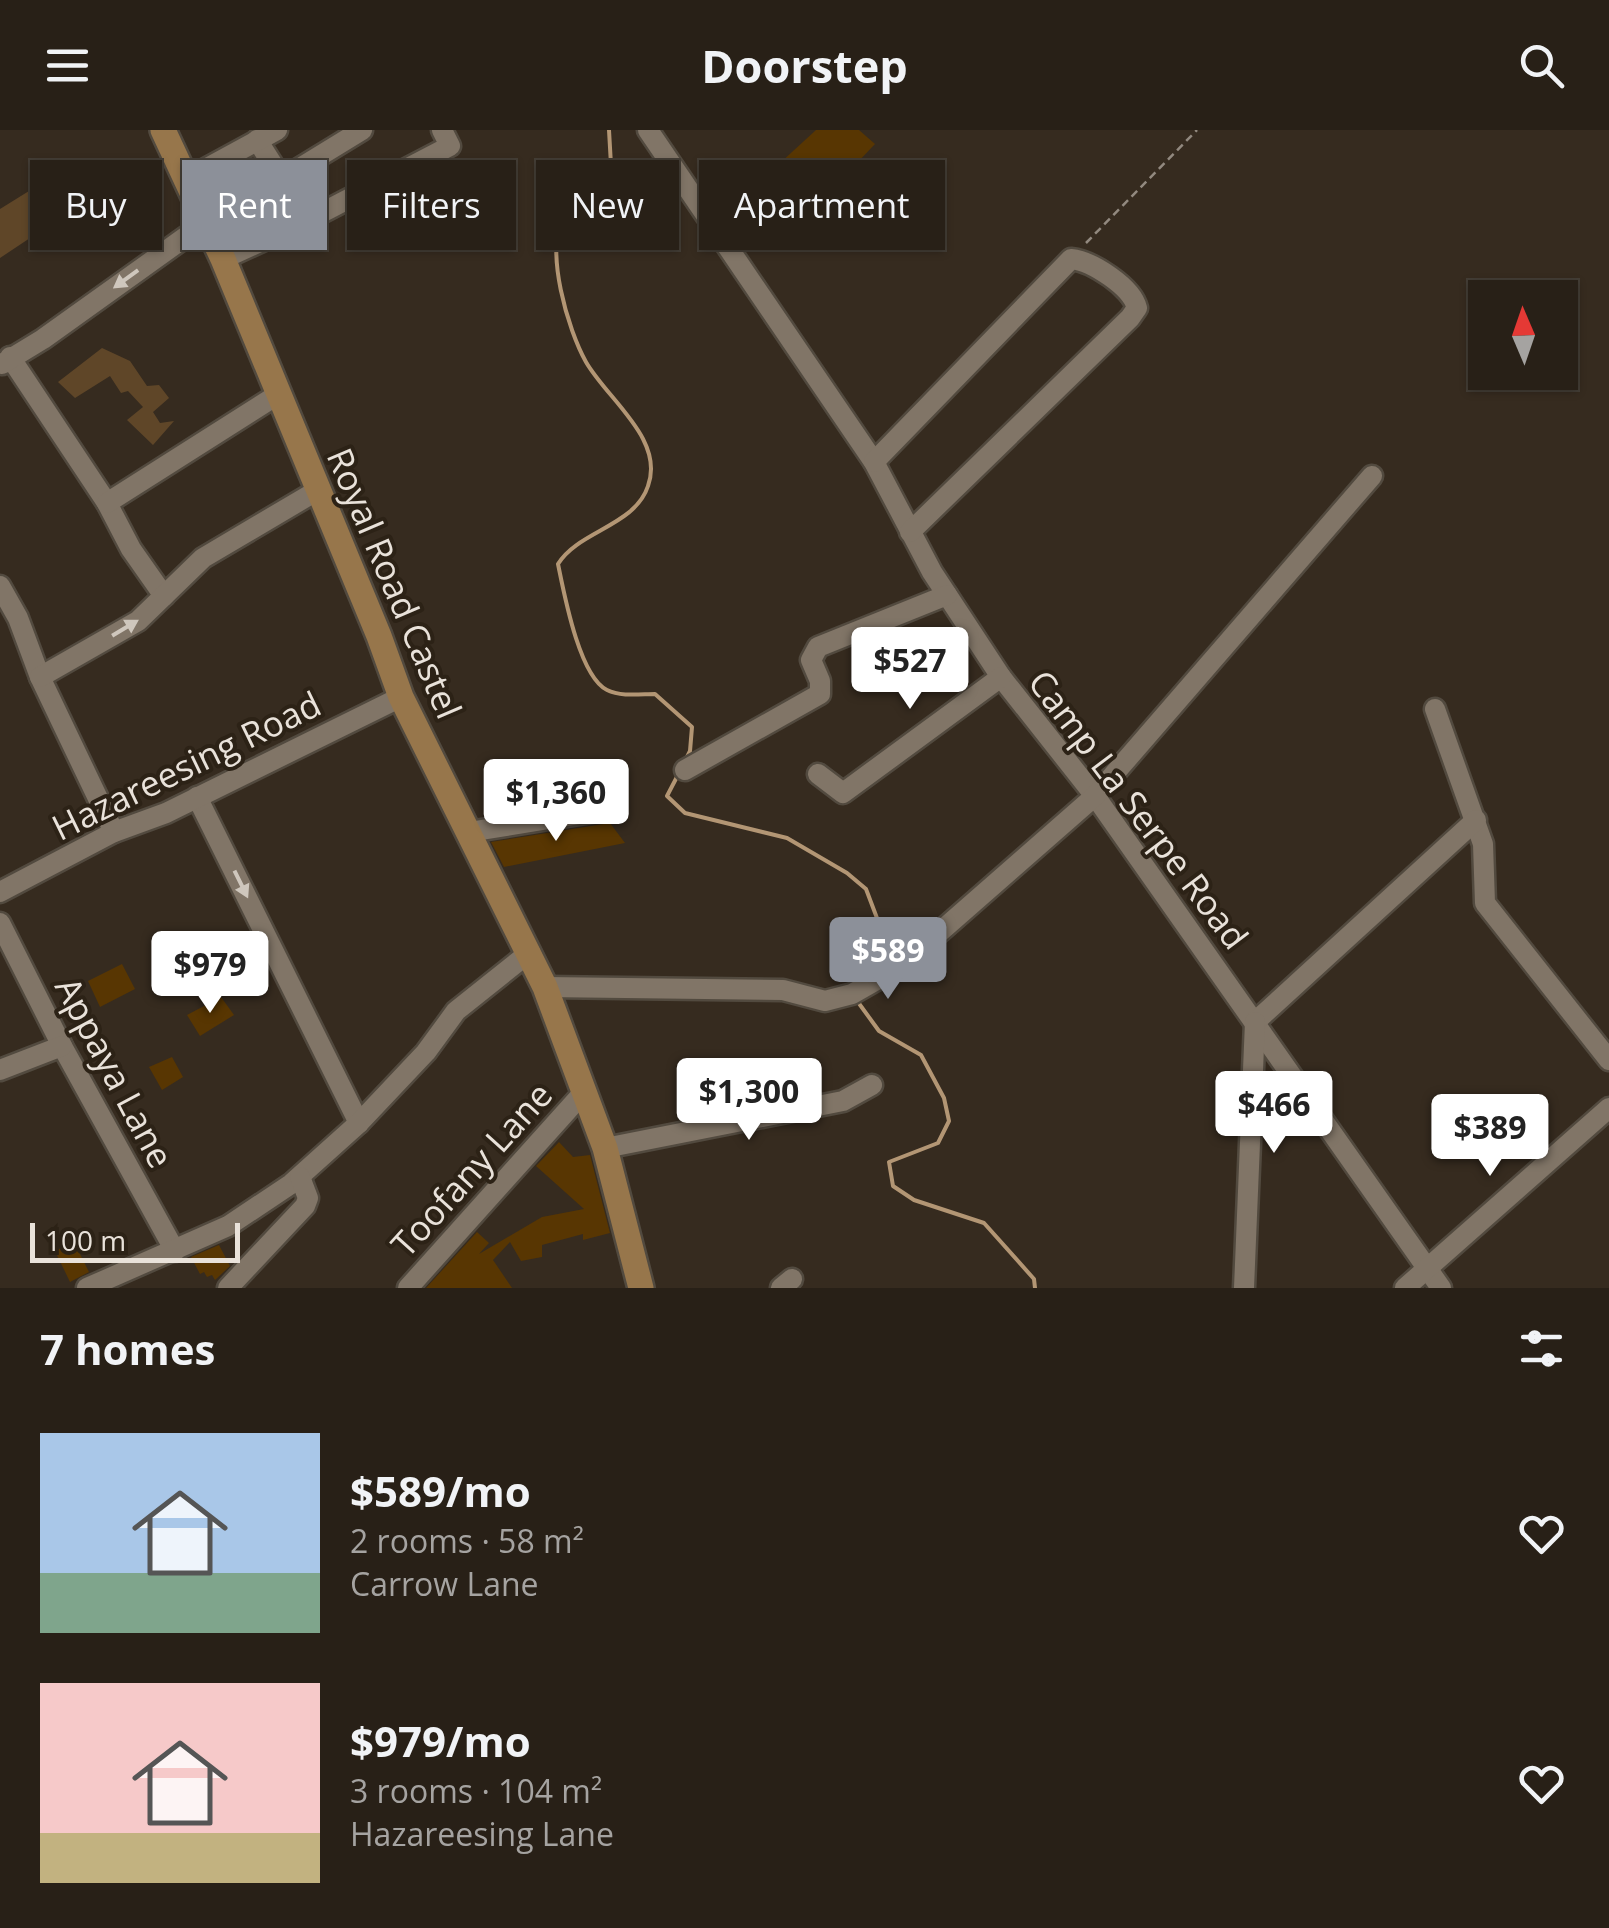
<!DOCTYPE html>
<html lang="en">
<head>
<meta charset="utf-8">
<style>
  body { margin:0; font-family:"Open Sans",sans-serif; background:#342d24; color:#f1f3f6; height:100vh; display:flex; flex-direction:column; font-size:38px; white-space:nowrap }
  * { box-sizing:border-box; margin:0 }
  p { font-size:32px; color:#a5a3a1 }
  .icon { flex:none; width:55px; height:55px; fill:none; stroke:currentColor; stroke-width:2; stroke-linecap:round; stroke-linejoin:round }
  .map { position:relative; height:1158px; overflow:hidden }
  .drawer { display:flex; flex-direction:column; background:#282017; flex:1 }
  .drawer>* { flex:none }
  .hud { position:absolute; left:30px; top:30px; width:1000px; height:90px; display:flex; gap:20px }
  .needle { width:65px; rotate:358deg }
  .controls { position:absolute; left:1468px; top:150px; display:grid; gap:20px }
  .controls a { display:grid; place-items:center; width:110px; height:110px; border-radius:0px; background:#282017; box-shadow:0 2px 8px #0004,0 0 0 2px #443e36; font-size:50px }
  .scale { position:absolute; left:30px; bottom:25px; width:210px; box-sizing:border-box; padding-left:10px; border:5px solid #e9e2da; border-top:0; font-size:28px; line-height:35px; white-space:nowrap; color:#e9e2da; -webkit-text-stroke:8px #2c2216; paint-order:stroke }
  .price { position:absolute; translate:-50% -85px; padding:0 22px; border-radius:10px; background:#fff; color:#222; font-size:32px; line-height:65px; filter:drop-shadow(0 2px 5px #0008) }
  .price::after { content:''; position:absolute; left:50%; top:60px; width:30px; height:22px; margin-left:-15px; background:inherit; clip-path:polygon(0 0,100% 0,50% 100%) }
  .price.current { background:#8c9099; color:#fff }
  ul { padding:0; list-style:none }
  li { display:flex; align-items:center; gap:30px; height:250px; padding:0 40px }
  li span { display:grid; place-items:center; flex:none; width:280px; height:200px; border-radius:0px; color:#555 }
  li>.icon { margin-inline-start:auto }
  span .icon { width:120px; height:120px; fill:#fffc; stroke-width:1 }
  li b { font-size:42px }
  h2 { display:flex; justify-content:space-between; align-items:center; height:120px; padding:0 40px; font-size:42px }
  .pill { padding:0 35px; border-radius:0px; background:#282017; box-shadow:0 2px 8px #0004,0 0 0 2px #443e36; font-size:35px; line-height:90px }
  .pill.current { background:#8c9099; color:#fff }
  header { display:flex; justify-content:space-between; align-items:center; height:130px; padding:0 40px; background:#282017; font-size:45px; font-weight:700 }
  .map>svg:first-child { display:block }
  .green { fill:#5f4628 }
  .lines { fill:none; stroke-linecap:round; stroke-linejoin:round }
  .stream { stroke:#b39674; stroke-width:4 }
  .building { fill:#583602 }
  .minor-casing { stroke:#524a3f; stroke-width:25 }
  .major-casing { stroke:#524a3f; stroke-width:30 }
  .path { stroke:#92897f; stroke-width:2.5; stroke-dasharray:8 5; stroke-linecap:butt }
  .minor { stroke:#817567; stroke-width:20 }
  .major { stroke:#97764b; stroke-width:25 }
  .oneway { fill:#cfc7bd }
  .labels { text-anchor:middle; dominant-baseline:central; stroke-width:8; stroke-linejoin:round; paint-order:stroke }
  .street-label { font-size:35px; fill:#e9e2da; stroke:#2c2216 }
</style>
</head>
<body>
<header><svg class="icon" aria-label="menu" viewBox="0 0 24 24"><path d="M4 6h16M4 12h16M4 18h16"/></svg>Doorstep<svg class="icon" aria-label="search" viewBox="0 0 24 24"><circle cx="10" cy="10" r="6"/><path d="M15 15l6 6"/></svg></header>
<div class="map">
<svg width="1609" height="1158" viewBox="0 0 1609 1158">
  <rect width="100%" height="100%" fill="#362b1f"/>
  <g class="green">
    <polygon points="58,43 84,72 0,128 0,79"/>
    <polygon points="102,218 130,231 147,256 159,255 169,268 153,282 160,293 174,291 153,315 127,290 143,277 128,261 121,263 110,246 75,268 58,252"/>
  </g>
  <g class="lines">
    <g class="stream">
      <path d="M609 0 611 35C597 52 576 68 564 86 544 120 568 200 586 232 607 269 665 309 648 356 635 396 578 401 558 434 564 463 579 546 607 560 621 567 641 564 655 564L692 597 690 621 686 629"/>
      <polyline points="680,641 667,666 685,683 787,708 847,743 866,759 883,804 869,825 848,839 851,855"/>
      <polyline points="855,868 879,901 921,925 944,968 949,991 938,1013 889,1032 893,1056 914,1070 984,1093 1034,1149 1035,1158"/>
    </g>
  </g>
  <g class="building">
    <polygon points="816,0 859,0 875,14 784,110 742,68"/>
    <polygon points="610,693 625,713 504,737 491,712"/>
    <polygon points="122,834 135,859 100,877 88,851"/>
    <polygon points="221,867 234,885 200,906 187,885"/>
    <polygon points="172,927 183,947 162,960 149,937"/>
    <polygon points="559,1012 573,1027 590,1025 610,1103 583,1110 583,1104 542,1115 542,1127 521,1131 510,1112 493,1130 512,1158 426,1158 477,1102 489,1113 479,1124 542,1087 584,1079 536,1036"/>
    <polygon points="74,1112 89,1142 70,1152 55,1121"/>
    <polygon points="219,1115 230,1136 215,1150 212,1145 207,1147 204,1142 200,1144 191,1127"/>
  </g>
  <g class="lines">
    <defs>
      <g id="minor">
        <polyline points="648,0 874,332 932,442 1001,547 1095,666 1441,1158"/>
        <polyline points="257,10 308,90"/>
        <polyline points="282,49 362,0"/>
        <polyline points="185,50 277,0"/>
        <polyline points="223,129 308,90 450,16 442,0"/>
        <polyline points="10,227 107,373 131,419 164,466"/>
        <polyline points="2,234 43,209 205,93"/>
        <path d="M874 332 1071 129C1092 131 1132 157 1137 178L1130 188 910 402"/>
        <polyline points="107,373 277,265"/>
        <polyline points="0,456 18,488 40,547 114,702"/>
        <polyline points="40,547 138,491 203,428 318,360"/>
        <polyline points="1435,579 1483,714 1485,773 1609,930"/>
        <polyline points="685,640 820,564 820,551 811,530 818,517 947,465"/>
        <polyline points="818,644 843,663 1001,547"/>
        <polyline points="197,667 359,993"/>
        <polyline points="469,702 610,679"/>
        <polyline points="0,762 114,702 166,683 401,567"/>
        <polyline points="0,793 62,916 175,1121"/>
        <polyline points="545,857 783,860 825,871 852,864 901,836 1095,666 1372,346"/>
        <polyline points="1255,892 1476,690"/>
        <polyline points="0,940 62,916"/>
        <polyline points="605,1018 843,971 872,955"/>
        <polyline points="87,1158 228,1096 291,1054 359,993 426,922 456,881 530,822"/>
        <polyline points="228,1158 305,1076 308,1068 300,1047"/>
        <polyline points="408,1158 583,963"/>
        <polyline points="781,1158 792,1149"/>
        <polyline points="1244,1158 1255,892"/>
        <polyline points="1405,1158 1609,978"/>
      </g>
      <polyline id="major" points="163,0 223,129 379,506 401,567 545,857 605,1018 641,1158"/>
    </defs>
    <use href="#minor" class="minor-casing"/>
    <use href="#major" class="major-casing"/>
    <polyline class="path" points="1086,113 1197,0"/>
    <use href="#minor" class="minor"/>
    <use href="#major" class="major"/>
  </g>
  <defs><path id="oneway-solid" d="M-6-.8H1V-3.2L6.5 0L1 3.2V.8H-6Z" transform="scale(2.5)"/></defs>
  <g class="oneway">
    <use href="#oneway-solid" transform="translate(126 149) rotate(144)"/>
    <use href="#oneway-solid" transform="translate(125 498) rotate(-31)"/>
    <use href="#oneway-solid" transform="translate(241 754) rotate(64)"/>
  </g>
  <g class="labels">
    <g class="street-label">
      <text transform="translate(395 453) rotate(67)">Royal Road Castel</text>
      <text transform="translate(186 635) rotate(-26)">Hazareesing Road</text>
      <text transform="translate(1139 679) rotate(53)">Camp La Serpe Road</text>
      <text transform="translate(115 942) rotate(62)">Appaya Lane</text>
      <text transform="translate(471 1039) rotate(-48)">Toofany Lane</text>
    </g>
  </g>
</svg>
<div class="controls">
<a><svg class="needle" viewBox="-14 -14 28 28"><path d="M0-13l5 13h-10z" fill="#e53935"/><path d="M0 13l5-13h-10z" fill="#a5a3a1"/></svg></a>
</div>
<div class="scale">100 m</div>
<b class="price" style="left:910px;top:582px">$527</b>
<b class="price" style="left:556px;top:714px">$1,360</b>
<b class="price current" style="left:888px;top:872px">$589</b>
<b class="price" style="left:210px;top:886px">$979</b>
<b class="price" style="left:749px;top:1013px">$1,300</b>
<b class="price" style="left:1274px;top:1026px">$466</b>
<b class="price" style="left:1490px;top:1049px">$389</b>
<div class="hud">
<a class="pill">Buy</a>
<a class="pill current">Rent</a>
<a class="pill">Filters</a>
<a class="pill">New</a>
<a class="pill">Apartment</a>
</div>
</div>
<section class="drawer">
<h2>7 homes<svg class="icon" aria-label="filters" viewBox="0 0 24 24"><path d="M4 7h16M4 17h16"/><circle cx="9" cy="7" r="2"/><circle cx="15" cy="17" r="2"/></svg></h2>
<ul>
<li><span style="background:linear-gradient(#a9c7e8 70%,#7fa58c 0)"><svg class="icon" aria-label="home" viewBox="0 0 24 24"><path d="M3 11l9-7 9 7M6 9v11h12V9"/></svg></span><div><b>$589/mo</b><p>2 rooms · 58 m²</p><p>Carrow Lane</p></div><svg class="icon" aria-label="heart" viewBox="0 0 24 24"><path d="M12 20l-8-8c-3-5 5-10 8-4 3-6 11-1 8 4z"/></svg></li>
<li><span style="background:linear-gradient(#f6c9c9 75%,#c2b280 0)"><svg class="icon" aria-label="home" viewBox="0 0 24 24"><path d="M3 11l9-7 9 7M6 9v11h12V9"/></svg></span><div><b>$979/mo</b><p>3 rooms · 104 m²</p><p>Hazareesing Lane</p></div><svg class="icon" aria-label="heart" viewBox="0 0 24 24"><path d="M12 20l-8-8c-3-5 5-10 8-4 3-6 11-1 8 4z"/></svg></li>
</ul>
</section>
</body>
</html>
